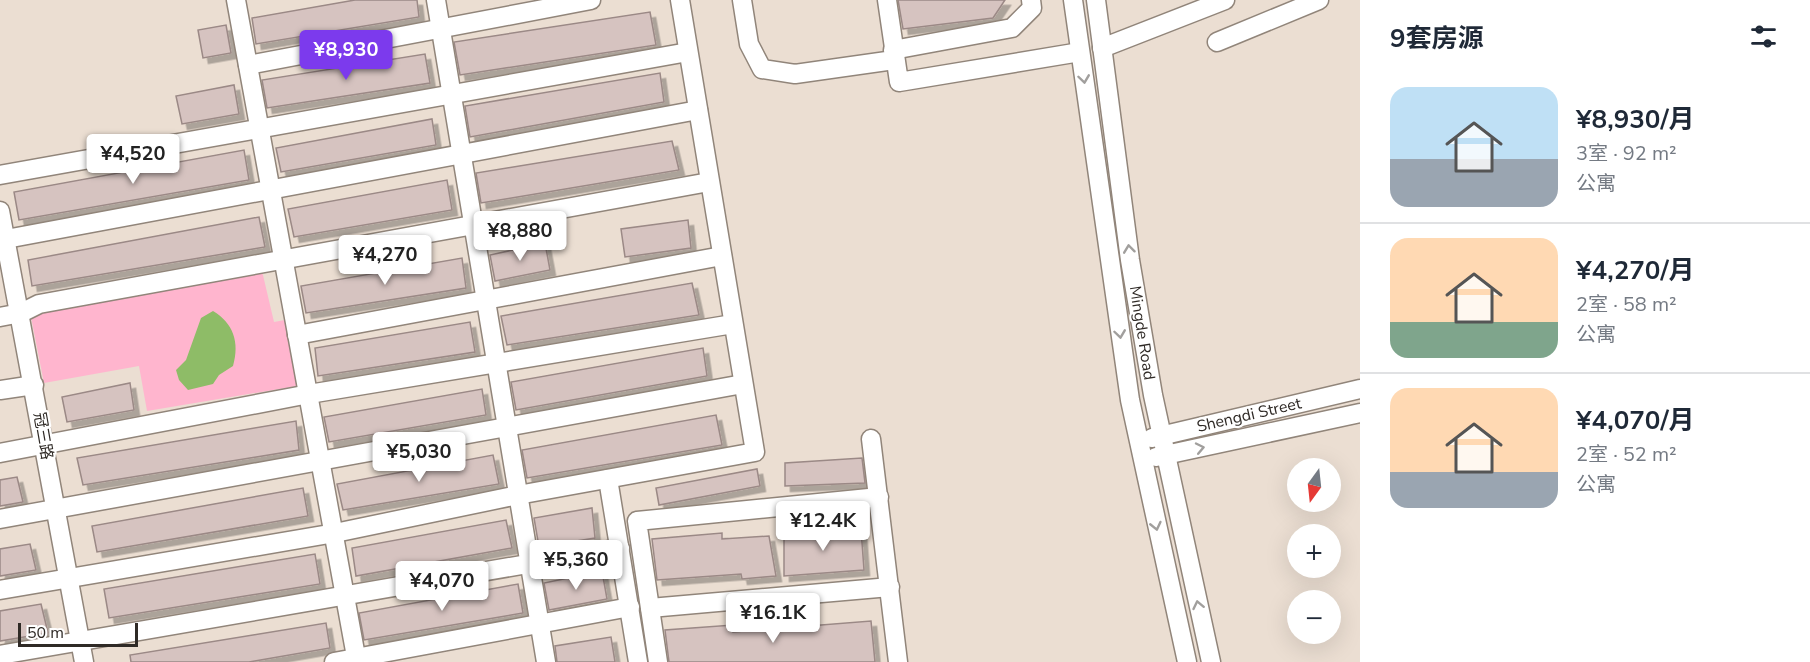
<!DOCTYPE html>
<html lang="zh">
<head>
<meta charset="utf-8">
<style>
  body { margin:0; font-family:"Nunito Sans","Noto Sans SC",sans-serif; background:#f6f6f7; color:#1f2937; height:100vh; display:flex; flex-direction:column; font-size:22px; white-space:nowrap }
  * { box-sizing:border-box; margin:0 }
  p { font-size:20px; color:#747a83 }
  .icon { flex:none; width:33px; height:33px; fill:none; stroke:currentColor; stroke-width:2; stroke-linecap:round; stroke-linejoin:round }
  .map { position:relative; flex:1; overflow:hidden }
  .sheet { display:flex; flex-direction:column; background:#fff; width:450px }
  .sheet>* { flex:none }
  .needle { width:39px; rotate:195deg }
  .tools { position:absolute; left:1287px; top:458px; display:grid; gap:12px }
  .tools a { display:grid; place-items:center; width:54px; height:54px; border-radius:50%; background:#fff; box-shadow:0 6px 24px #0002; font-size:30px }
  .scale { position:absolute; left:18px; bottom:15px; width:120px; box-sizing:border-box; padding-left:6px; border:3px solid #2f2a26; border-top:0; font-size:16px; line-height:21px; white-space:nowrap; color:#2f2a26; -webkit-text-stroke:4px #fff; paint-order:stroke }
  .price { position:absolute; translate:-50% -51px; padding:0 14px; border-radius:6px; background:#fff; color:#222; font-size:20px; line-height:39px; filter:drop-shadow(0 2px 3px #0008) }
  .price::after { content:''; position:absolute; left:50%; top:36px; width:18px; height:14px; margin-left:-9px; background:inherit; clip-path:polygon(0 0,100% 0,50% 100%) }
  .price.selected { background:#7c3aed; color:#fff }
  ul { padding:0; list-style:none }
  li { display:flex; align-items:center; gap:18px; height:150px; padding:0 30px }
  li+li { border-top:2px solid #e0e1e3 }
  li span { display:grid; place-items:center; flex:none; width:168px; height:120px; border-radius:18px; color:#555 }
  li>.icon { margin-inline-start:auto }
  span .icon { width:72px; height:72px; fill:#fffc; stroke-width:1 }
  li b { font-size:26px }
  h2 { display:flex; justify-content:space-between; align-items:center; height:72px; padding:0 30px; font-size:26px }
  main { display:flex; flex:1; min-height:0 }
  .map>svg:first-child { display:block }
  .green { fill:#ffb5ce }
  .water { fill:#8ebc67 }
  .building { fill:#d6c3c0; stroke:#9b8986; stroke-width:1.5; filter:url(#shadow) }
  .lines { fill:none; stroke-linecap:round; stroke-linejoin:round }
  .minor-casing { stroke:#91857a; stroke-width:21 }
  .minor { stroke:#fff; stroke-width:18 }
  .oneway { stroke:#a19f9d }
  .labels { text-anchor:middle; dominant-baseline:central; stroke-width:4.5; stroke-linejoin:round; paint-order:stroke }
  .street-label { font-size:16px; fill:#2f2a26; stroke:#fff }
</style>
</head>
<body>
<main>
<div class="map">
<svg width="1360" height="662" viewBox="0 0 1360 662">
  <defs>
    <filter id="shadow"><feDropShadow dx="5.5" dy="5.5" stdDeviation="0" flood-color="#0004"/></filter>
  </defs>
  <rect width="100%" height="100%" fill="#ebded2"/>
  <polygon class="green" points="262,271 274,322 285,320 297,386 147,411 139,366 44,383 31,317 41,311"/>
  <path class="water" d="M213 311C233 323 240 342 233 366L219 375 213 384 188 390 179 380 176 370 186 360 201 318Z"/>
  <g class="building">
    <polygon points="355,0 417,0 419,17 256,44 252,18"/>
    <polygon points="898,0 1005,0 993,18 903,29"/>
    <polygon points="650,12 656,45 460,75 454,42"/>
    <polygon points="226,25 231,53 203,58 198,30"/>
    <polygon points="425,54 430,83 267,108 262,80"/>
    <polygon points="660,73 664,102 470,137 465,106"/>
    <polygon points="234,85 239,114 182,124 176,96"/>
    <polygon points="432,119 436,145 281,172 276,148"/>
    <polygon points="672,141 679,170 481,203 476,173"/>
    <polygon points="244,150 249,180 19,220 14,192"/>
    <polygon points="447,180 452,210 294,237 288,209"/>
    <polygon points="259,217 265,247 32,286 28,260"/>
    <polygon points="688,220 691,248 625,257 621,229"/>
    <polygon points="545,243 550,270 495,281 490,255"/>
    <polygon points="462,258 466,288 306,313 301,286"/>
    <polygon points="692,283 699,315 507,345 501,316"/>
    <polygon points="470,322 475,352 318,376 315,348"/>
    <polygon points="703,348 707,376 516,410 511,382"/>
    <polygon points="130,383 134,410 67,422 62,397"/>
    <polygon points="482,389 486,415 329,442 324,417"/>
    <polygon points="716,415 722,445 527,478 522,450"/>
    <polygon points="296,421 299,450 83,485 77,458"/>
    <polygon points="493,455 499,484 343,510 337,484"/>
    <polygon points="862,458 865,483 785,486 785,463"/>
    <polygon points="757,469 760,486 659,505 656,488"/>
    <polygon points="17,477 23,502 0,506 0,480"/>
    <polygon points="303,488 308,516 97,552 92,526"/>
    <polygon points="592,508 595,538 539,547 534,518"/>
    <polygon points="506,520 512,548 356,576 352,548"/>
    <polygon points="861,529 864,570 784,576 784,534"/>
    <polygon points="722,533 722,539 769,536 776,576 742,579 741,574 657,580 652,539"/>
    <polygon points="30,544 36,570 0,576 0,549"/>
    <polygon points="315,554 320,584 109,618 104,589"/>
    <polygon points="602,571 607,599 549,610 544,583"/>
    <polygon points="518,584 523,613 364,640 359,613"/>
    <polygon points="41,604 48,633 0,641 0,611"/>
    <polygon points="871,621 875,662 669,662 665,630 733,625 733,632"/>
    <polygon points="326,623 330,648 249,662 131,662 130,655"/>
    <polygon points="611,637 615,662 557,662 555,646"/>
  </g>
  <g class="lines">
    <defs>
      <g id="minor">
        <polyline points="236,0 357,662"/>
        <polyline points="436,0 546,662"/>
        <polyline points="742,0 749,44 762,69 795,74 894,60"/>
        <polyline points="887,0 899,82 1080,52"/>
        <polyline points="1073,0 1130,400 1187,662"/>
        <polyline points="1096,0 1130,260 1153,395 1211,662"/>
        <polyline points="1217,42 1319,0"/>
        <polyline points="1102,48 1225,0"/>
        <polyline points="893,50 1012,28 1032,8 1031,0"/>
        <polyline points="248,65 591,0"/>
        <polyline points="0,175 688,52"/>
        <polyline points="0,211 84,662"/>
        <polyline points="6,239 698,110"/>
        <polyline points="0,317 21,313 39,304 709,182"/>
        <polyline points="297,335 722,256"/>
        <polyline points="0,390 34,385"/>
        <polyline points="1152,438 1360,389"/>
        <polyline points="871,439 898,662"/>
        <polyline points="0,453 309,394 733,324"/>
        <polyline points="1156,457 1360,413"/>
        <polyline points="608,479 638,662"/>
        <polyline points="0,519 743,384"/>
        <polyline points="0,590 335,533 518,495 755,452 680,0"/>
        <polyline points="650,608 890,587"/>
        <polyline points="0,655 620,548"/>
        <polyline points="334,662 630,607"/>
        <polyline points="658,662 637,521 879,497"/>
      </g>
    </defs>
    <use href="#minor" class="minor-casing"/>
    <use href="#minor" class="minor"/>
  </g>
  <defs><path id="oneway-chevron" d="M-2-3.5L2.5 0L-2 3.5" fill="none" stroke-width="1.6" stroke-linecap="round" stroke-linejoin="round" transform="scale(1.5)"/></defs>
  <g class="oneway">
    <use href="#oneway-chevron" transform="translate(1084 79) rotate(82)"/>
    <use href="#oneway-chevron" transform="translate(1129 249) rotate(-97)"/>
    <use href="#oneway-chevron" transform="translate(1120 334) rotate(82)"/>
    <use href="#oneway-chevron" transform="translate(1200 448) rotate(-12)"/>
    <use href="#oneway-chevron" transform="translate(1156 526) rotate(77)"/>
    <use href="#oneway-chevron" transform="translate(1198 605) rotate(-102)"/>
  </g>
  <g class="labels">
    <g class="street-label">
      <text transform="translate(1142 333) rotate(81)">Mingde Road</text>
      <text transform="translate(1249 415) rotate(-13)">Shengdi Street</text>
      <text transform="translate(43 436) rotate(80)">冠三路</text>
    </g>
  </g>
</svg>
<div class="tools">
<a><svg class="needle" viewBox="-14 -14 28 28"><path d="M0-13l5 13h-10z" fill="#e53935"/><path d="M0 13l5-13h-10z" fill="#747a83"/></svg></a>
<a>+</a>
<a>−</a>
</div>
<div class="scale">50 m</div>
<b class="price selected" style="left:346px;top:81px">¥8,930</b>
<b class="price" style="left:133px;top:185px">¥4,520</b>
<b class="price" style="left:520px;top:262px">¥8,880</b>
<b class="price" style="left:385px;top:286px">¥4,270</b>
<b class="price" style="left:419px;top:483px">¥5,030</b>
<b class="price" style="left:823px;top:552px">¥12.4K</b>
<b class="price" style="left:576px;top:591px">¥5,360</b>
<b class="price" style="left:442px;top:612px">¥4,070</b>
<b class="price" style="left:773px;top:644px">¥16.1K</b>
</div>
<section class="sheet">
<h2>9套房源<svg class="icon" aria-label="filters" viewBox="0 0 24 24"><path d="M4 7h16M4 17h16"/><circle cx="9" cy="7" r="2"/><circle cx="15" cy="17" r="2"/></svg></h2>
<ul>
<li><span style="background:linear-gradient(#bfe0f5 60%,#9aa5b1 0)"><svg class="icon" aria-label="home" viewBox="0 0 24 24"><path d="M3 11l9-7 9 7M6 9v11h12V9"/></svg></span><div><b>¥8,930/月</b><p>3室 · 92 m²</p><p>公寓</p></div></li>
<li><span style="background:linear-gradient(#ffd9b3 70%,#7fa58c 0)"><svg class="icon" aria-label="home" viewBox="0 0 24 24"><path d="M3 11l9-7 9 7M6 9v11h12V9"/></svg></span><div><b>¥4,270/月</b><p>2室 · 58 m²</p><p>公寓</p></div></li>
<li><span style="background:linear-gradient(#ffd9b3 70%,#9aa5b1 0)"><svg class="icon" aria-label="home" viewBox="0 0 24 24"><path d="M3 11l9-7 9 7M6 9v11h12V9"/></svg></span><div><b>¥4,070/月</b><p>2室 · 52 m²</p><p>公寓</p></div></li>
</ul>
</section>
</main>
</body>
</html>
